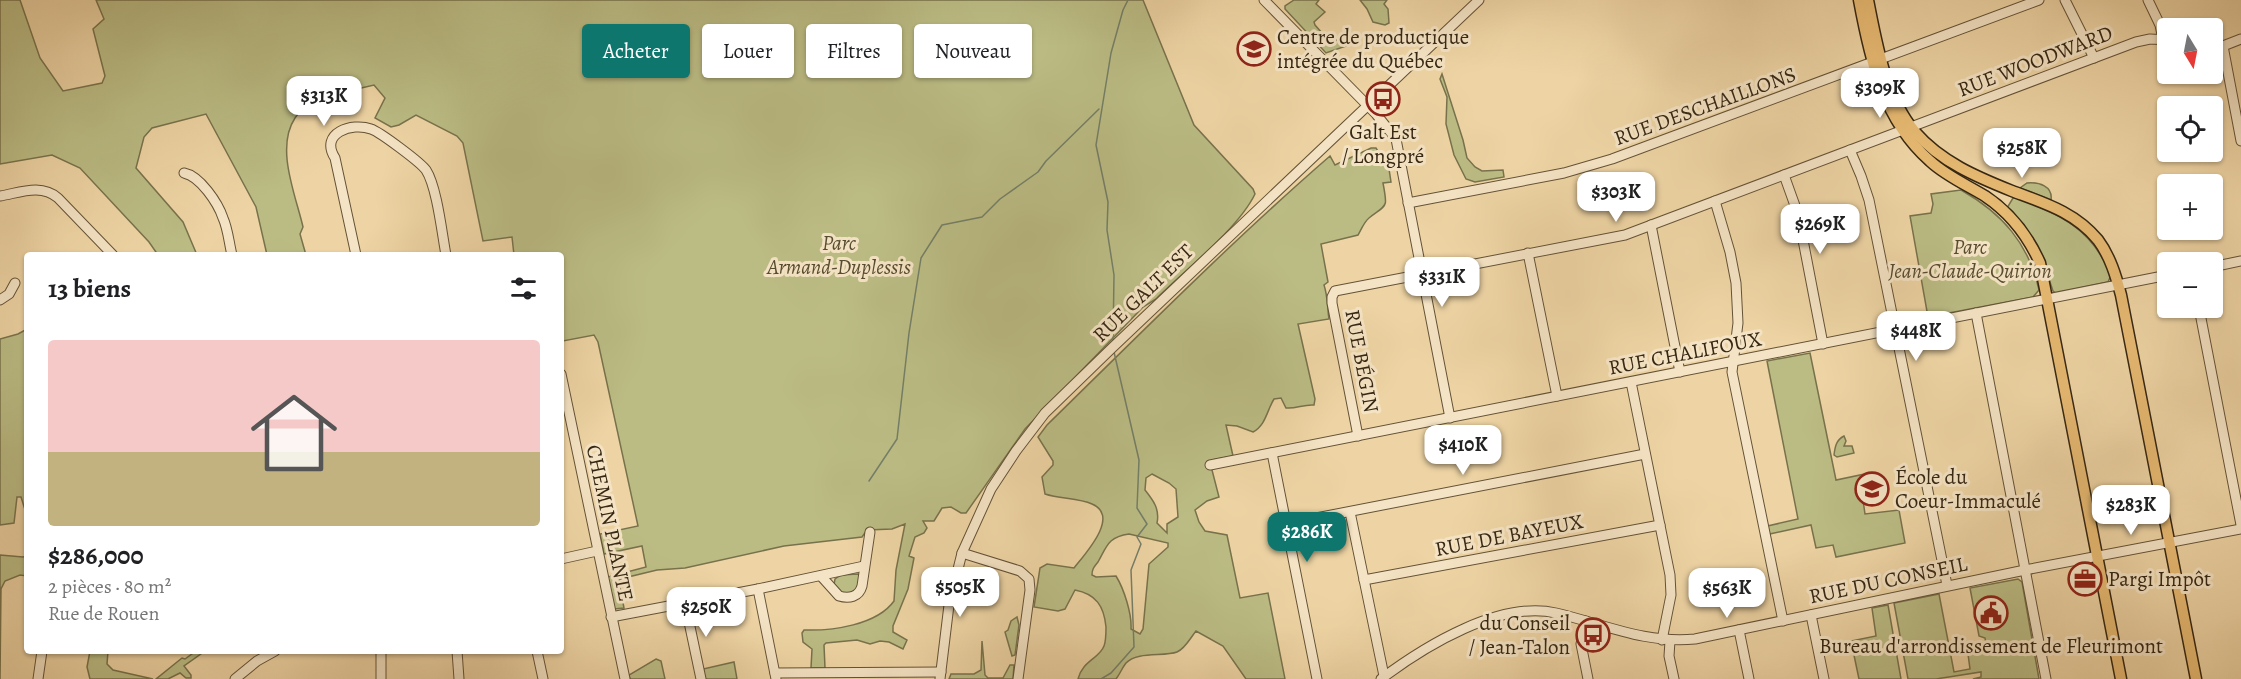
<!DOCTYPE html>
<html lang="fr">
<head>
<meta charset="utf-8">
<style>
  body { margin:0; font-family:Alegreya,serif; background:#f2f2f2; color:#202124; height:100vh; display:flex; flex-direction:column; font-size:22px; white-space:nowrap }
  * { box-sizing:border-box; margin:0 }
  p { font-size:20px; color:#757577 }
  .icon { flex:none; width:33px; height:33px; fill:none; stroke:currentColor; stroke-width:2; stroke-linecap:round; stroke-linejoin:round }
  .map { position:relative; flex:1; overflow:hidden }
  .details { position:absolute; left:24px; top:252px; width:540px; height:402px; display:flex; flex-direction:column; background:#fff; border-radius:6px; box-shadow:0 2px 4px #0004 }
  .details>* { flex:none }
  .guide { position:absolute; left:582px; top:24px; width:570px; height:54px; display:flex; gap:12px }
  .needle { width:39px; rotate:170deg }
  .fabs { position:absolute; left:2157px; top:18px; display:grid; gap:12px }
  .fabs a { display:grid; place-items:center; width:66px; height:66px; border-radius:6px; background:#fff; box-shadow:0 2px 4px #0004; font-size:30px }
  .price { position:absolute; translate:-50% -51px; padding:0 14px; border-radius:12px; background:#fff; color:#222; font-size:20px; line-height:39px; filter:drop-shadow(0 2px 3px #0008) }
  .price::after { content:''; position:absolute; left:50%; top:36px; width:18px; height:14px; margin-left:-9px; background:inherit; clip-path:polygon(0 0,100% 0,50% 100%) }
  .price.active { background:#0f766e; color:#fff }
  ul { padding:0; list-style:none }
  li { display:grid; align-content:center; gap:12px; height:318px; padding:0 24px }
  li span { display:grid; place-items:center; height:186px; border-radius:6px; color:#555 }
  li>.icon { margin-inline-start:auto }
  span .icon { width:108px; height:108px; fill:#fffc; stroke-width:1 }
  li b { font-size:26px }
  h2 { display:flex; justify-content:space-between; align-items:center; height:72px; padding:0 24px; font-size:26px }
  .tag { padding:0 21px; border-radius:6px; background:#fff; box-shadow:0 2px 4px #0004; font-size:21px; line-height:54px }
  .tag.active { background:#0f766e; color:#fff }
  .map>svg:first-child { display:block }
  .green { fill:#bbbc84; stroke:#78724c; stroke-width:1.5; fill-rule:evenodd }
  .lines { fill:none; stroke-linecap:round; stroke-linejoin:round }
  .stream { stroke:#737f68; stroke-width:1.5 }
  .minor-casing { stroke:#645237; stroke-width:11 }
  .major-casing { stroke:#362713; stroke-width:13 }
  .minor { stroke:#f4e3c4; stroke-width:9 }
  .major { stroke:#e7ba72; stroke-width:10 }
  .labels { text-anchor:middle; dominant-baseline:central; stroke-width:6; stroke-linejoin:round; paint-order:stroke }
  .poi-label { font-size:21px; fill:#362713; stroke:#f4e3c4; text-anchor:start }
  .street-label { font-size:21px; fill:#362713; stroke:#f4e3c4 }
  .park-label { font-size:21px; font-style:italic; fill:#574c2f; stroke:#f4e3c4 }
</style>
</head>
<body>
<div class="map">
<svg width="2241" height="679" viewBox="0 0 2241 679">
  <rect width="100%" height="100%" fill="#eed4a4"/>
  <filter id="stains"><feTurbulence type="fractalNoise" baseFrequency=".00333" numOctaves="4"/><feColorMatrix values="0 0 0 0 .2 0 0 0 0 .09 0 0 0 0 .02 0 0 0 .5 -.17"/></filter>
  <radialGradient id="worn" r=".72"><stop offset=".6" stop-color="#630" stop-opacity="0"/><stop offset="1" stop-color="#630" stop-opacity=".3"/></radialGradient>
  <g class="green">
    <path d="M0 0H20L40 58 63 91 102 83 105 76 93 29 104 19 96 0H1143L1194 125 1253 189 1255 194C1238 229 1185 270 1156 299L1143 307 1025 429 966 513H961L951 507 942 508 934 521H923L927 528 924 533 915 537 909 556 914 558 908 589 893 626V632L907 640 903 649 889 642 880 641 870 644 857 640 826 643 824 645 825 668H811L812 649 803 642 802 633 804 630C832 631 877 625 894 601L896 570 905 524 892 529 867 530 862 537 784 546 685 568 657 570 620 579 619 582 624 608 614 609 608 577 646 567 642 546 604 554 600 534 638 526 598 342 594 335 563 341 561 333V255H514L512 237 483 241 463 143 457 136 416 115 399 125 391 127 375 118 385 98 374 85 357 89H327L318 92 320 98C313 104 300 110 295 118 275 148 296 196 303 227L300 234 306 255H267L256 207 206 114 152 128 144 137 136 168 183 222 197 255H158L149 242 80 168 52 155 0 164Z"/>
    <polygon points="1294,0 1319,0 1316,4 1325,12 1314,22 1315,25 1331,43 1341,38 1345,39 1346,46 1326,53 1285,9 1285,6"/>
    <polygon points="1360,0 1387,0 1384,4 1388,9 1389,23 1385,25 1373,22 1367,9"/>
    <polygon points="1442,74 1463,140 1467,158 1475,167 1482,171 1503,170 1504,177 1475,182 1466,179 1454,155 1446,124 1447,97 1440,79"/>
    <path d="M1371 148H1376L1389 169 1391 182 1383 183C1388 209 1387 204 1369 218 1364 222 1361 230 1358 235L1321 244 1328 282 1324 285C1328 297 1327 306 1329 319L1298 324 1315 399 1314 405C1304 404 1296 409 1286 408L1281 398 1274 399C1267 410 1266 425 1253 432L1237 426 1226 425 1233 456 1212 460 1208 462 1209 468 1212 470 1219 497 1207 501 1195 510 1199 522 1205 531 1227 535 1240 598 1268 593 1285 679H1246L1223 646 1196 631C1191 637 1185 649 1177 652 1164 657 1137 651 1126 663 1122 668 1120 674 1116 679H1078C1083 660 1099 659 1104 646 1106 641 1106 632 1106 627 1104 606 1096 594 1075 590L1065 609 1058 611 1034 607 1040 568 1047 564 1074 568C1084 555 1121 516 1092 504 1078 498 1060 499 1045 494L1042 477 1053 465V461L1038 437 1047 425C1140 334 1232 241 1330 156L1335 165ZM1152 474 1169 483 1176 489 1178 517 1167 524V533L1157 523C1160 509 1153 500 1145 490L1146 478ZM1129 534 1168 543V547L1149 564 1143 629 1140 634 1131 629C1132 614 1124 589 1116 576L1096 577 1092 575C1092 569 1094 567 1098 562 1107 546 1108 537 1129 534Z"/>
    <path d="M2027 183C2039 182 2053 186 2051 200L2020 188Z"/>
    <path d="M1961 190C2002 213 2029 244 2039 290L2033 297 1928 317 1910 216 1931 213 1933 204 1931 194Z"/>
    <path d="M2013 198H2017C2061 215 2091 228 2111 275L2108 282 2056 293 2053 291 2043 261 2007 208Z"/>
    <polygon points="27,329 27,516 21,497 17,497 14,523 0,525 0,339 18,334"/>
    <polygon points="1810,353 1836,480 1865,474 1870,498 1863,500 1865,514 1899,510 1905,543 1836,557 1833,545 1816,548 1811,525 1765,535 1763,527 1798,519 1767,361"/>
    <path d="M1844 436 1846 441 1844 446H1852L1854 453 1837 457 1834 455C1835 447 1836 440 1844 436Z"/>
    <polygon points="0,555 23,557 27,556 27,576 20,575 5,581 1,589 0,679"/>
    <polygon points="858,574 860,578 856,592 842,594 834,585 835,579 841,575"/>
    <polygon points="2018,579 2022,582 2039,679 1973,679 1981,677 1981,672 1936,679 1908,679 1894,603 1939,594 1954,672 1970,669 1968,654 1987,650 1985,638 1979,636 1970,588"/>
    <polygon points="1888,605 1901,679 1859,679 1851,641 1876,636 1872,608"/>
    <polygon points="1017,617 1019,625 1015,655 1012,656 1005,632 1008,630 1011,621"/>
    <polygon points="982,641 985,675 988,678 1003,678 1010,665 1014,665 1013,679 949,679 951,674 974,674 981,670"/>
    <polygon points="90,651 108,651 107,664 113,670 153,679 90,679 87,667"/>
    <polygon points="196,651 205,651 184,666 191,675 191,678 186,678 180,673 168,679 156,679 182,658 185,659"/>
    <polygon points="656,659 661,661 665,679 630,679 629,675"/>
    <polygon points="734,662 737,679 705,679 703,669"/>
  </g>
  <g class="lines">
    <g class="stream">
      <polyline points="1113,341 1114,275 1107,230 1108,202 1096,145 1111,53 1123,10 1128,0"/>
      <polyline points="869,481 897,439 909,333 921,258 942,225 982,217 1000,199 1038,172 1046,161 1099,109"/>
      <polyline points="1101,679 1111,673 1134,647 1131,570 1141,544 1137,537 1147,524 1137,508 1139,460 1114,352"/>
    </g>
    <defs>
      <g id="minor">
        <polyline points="1264,0 1376,114 1396,139 1450,418"/>
        <polyline points="2065,0 2094,58"/>
        <polyline points="2148,0 2160,25 2163,39"/>
        <polyline points="2212,46 2223,46 2241,39"/>
        <polyline points="2223,46 2241,141"/>
        <polyline points="1850,150 1861,176 1869,200 1947,585"/>
        <path d="M184 173C200 176 218 203 223 218 228 229 229 243 232 255"/>
        <polyline points="1784,175 1798,214 1823,344"/>
        <path d="M0 196C19 193 41 183 58 198L113 255"/>
        <polyline points="1715,201 1730,252 1736,283 1738,323 1732,372 1783,621"/>
        <polyline points="1408,203 1564,173 1612,159 2039,0"/>
        <polyline points="1651,225 1680,372"/>
        <polyline points="1528,253 1557,396"/>
        <path d="M356 255 335 158C319 133 352 122 371 129 380 132 420 162 426 170 437 187 442 234 446 255"/>
        <polyline points="2212,267 2241,261"/>
        <polyline points="0,300 9,294 15,283"/>
        <polyline points="2199,308 2241,525"/>
        <polyline points="1976,313 2046,679"/>
        <polyline points="561,374 625,679"/>
        <polyline points="1631,382 1670,575 1671,595 1662,640"/>
        <polyline points="1358,436 1332,303 1332,297 1335,291 1625,235 2136,42 2150,39 2168,40"/>
        <polyline points="1272,453 1317,679"/>
        <polyline points="1210,465 2168,275"/>
        <polyline points="1350,512 1384,676"/>
        <polyline points="1285,524 1645,454"/>
        <polyline points="962,553 1020,571 1029,579 1030,590 1018,679"/>
        <polyline points="561,559 597,551"/>
        <path d="M821 576 839 596C849 599 859 597 862 586L870 532"/>
        <polyline points="1364,580 1660,525"/>
        <polyline points="758,589 776,679"/>
        <polyline points="685,603 701,679"/>
        <polyline points="1811,615 1824,679"/>
        <polyline points="611,617 758,589 864,566"/>
        <polyline points="1586,621 1581,644 1588,679"/>
        <polyline points="1739,630 1749,679"/>
        <polyline points="1670,641 1669,656 1674,679"/>
        <polyline points="381,651 381,679"/>
        <polyline points="457,651 459,679"/>
        <polyline points="537,651 543,679"/>
        <polyline points="775,673 941,672"/>
        <polyline points="38,679 42,651"/>
        <polyline points="235,679 257,661 275,651"/>
        <polyline points="940,679 949,605 962,553 991,489 1016,451 1045,413 1113,347 1479,0"/>
        <path d="M1381 679C1425 646 1500 600 1556 613 1603 624 1646 644 1695 639L2025 570 2241 529"/>
      </g>
      <g id="major">
        <path d="M1859 0C1870 59 1883 120 1930 161 1946 176 1967 185 1985 196 2009 212 2028 236 2040 263L2121 679"/>
        <path d="M1868 0C1877 45 1885 96 1915 132 1941 162 1977 177 2012 191 2044 203 2075 212 2098 240 2110 256 2116 276 2121 295L2196 679"/>
      </g>
    </defs>
    <use href="#minor" class="minor-casing"/>
    <use href="#major" class="major-casing"/>
    <use href="#minor" class="minor"/>
    <use href="#major" class="major"/>
  </g>
  <defs>
    <symbol id="school-ring" viewBox="-11 -11 22 22"><circle r="9.5" fill="#f4e3c4" stroke="#8f2418" stroke-width="1.5"/><path d="M0-5L7-2L0 1L-7-2ZM-4 1L0 2.5L4 1V4Q0 6-4 4Z" fill="#8f2418"/></symbol>
    <symbol id="bus-ring" viewBox="-11 -11 22 22"><circle r="9.5" fill="#f4e3c4" stroke="#8f2418" stroke-width="1.5"/><path d="M-5-6H5V4H4V6H2V4H-2V6H-4V4H-5ZM-3.5-4V0h7V-4ZM-3.5 1.2v1.5H-2V1.2ZM2 1.2v1.5H3.5V1.2Z" fill="#8f2418"/></symbol>
    <symbol id="office-ring" viewBox="-11 -11 22 22"><circle r="9.5" fill="#f4e3c4" stroke="#8f2418" stroke-width="1.5"/><path d="M-6-3h4V-5.5h4V-3h4V5H-6ZM-1-4.5V-3h2v-1.5ZM-6 0V1H6V0Z" fill="#8f2418"/></symbol>
    <symbol id="civic-ring" viewBox="-11 -11 22 22"><circle r="9.5" fill="#f4e3c4" stroke="#8f2418" stroke-width="1.5"/><path d="M-.6-6.5H3V-4.5H.6V-3L4-1V1h2V6H-6V1h2V-1L-.6-3ZM-1.2 2.5V6h2.4V2.5Z" fill="#8f2418"/></symbol>
  </defs>
  <g fill-rule="evenodd">
    <use href="#school-ring" x="1235" y="30" width="38" height="38"/>
    <use href="#bus-ring" x="1364" y="80" width="38" height="38"/>
    <use href="#school-ring" x="1853" y="470" width="38" height="38"/>
    <use href="#office-ring" x="2066" y="560" width="38" height="38"/>
    <use href="#civic-ring" x="1972" y="594" width="38" height="38"/>
    <use href="#bus-ring" x="1574" y="616" width="38" height="38"/>
  </g>
  <g class="labels">
    <g class="poi-label">
      <text x="1277" y="37">Centre de productique<tspan x="1277" dy="24">intégrée du Québec</tspan></text>
      <text x="1383" y="132" text-anchor="middle">Galt Est<tspan x="1383" dy="24">/ Longpré</tspan></text>
      <text x="1895" y="477">École du<tspan x="1895" dy="24">Coeur-Immaculé</tspan></text>
      <text x="2108" y="579">Pargi Impôt</text>
      <text x="1570" y="623" text-anchor="end">du Conseil<tspan x="1570" dy="24">/ Jean-Talon</tspan></text>
      <text x="1991" y="646" text-anchor="middle">Bureau d'arrondissement de Fleurimont</text>
    </g>
    <g class="street-label">
      <text transform="translate(2035 61) rotate(-21)">RUE WOODWARD</text>
      <text transform="translate(1705 106) rotate(-20)">RUE DESCHAILLONS</text>
      <text transform="translate(1143 293) rotate(-44)">RUE GALT EST</text>
      <text transform="translate(1685 353) rotate(-11)">RUE CHALIFOUX</text>
      <text transform="translate(1362 361) rotate(79)">RUE BÉGIN</text>
      <text transform="translate(610 523) rotate(78)">CHEMIN PLANTE</text>
      <text transform="translate(1509 535) rotate(-11)">RUE DE BAYEUX</text>
      <text transform="translate(1888 580) rotate(-12)">RUE DU CONSEIL</text>
    </g>
    <g class="park-label">
      <text x="839" y="243">Parc<tspan x="839" dy="24">Armand-Duplessis</tspan></text>
      <text x="1970" y="247">Parc<tspan x="1970" dy="24">Jean-Claude-Quirion</tspan></text>
    </g>
  </g>
  <rect width="100%" height="100%" filter="url(#stains)"/>
  <rect width="100%" height="100%" fill="url(#worn)"/>
</svg>
<div class="fabs">
<a><svg class="needle" viewBox="-14 -14 28 28"><path d="M0-13l5 13h-10z" fill="#e53935"/><path d="M0 13l5-13h-10z" fill="#757577"/></svg></a>
<a><svg class="icon" aria-label="locate" viewBox="0 0 24 24"><circle cx="12" cy="12" r="6"/><path d="M12 2v4M12 18v4M2 12h4M18 12h4"/></svg></a>
<a>+</a>
<a>−</a>
</div>
<b class="price" style="left:1880px;top:119px">$309K</b>
<b class="price" style="left:324px;top:127px">$313K</b>
<b class="price" style="left:2022px;top:179px">$258K</b>
<b class="price" style="left:1616px;top:223px">$303K</b>
<b class="price" style="left:1820px;top:255px">$269K</b>
<b class="price" style="left:1442px;top:308px">$331K</b>
<b class="price" style="left:1916px;top:362px">$448K</b>
<b class="price" style="left:1463px;top:476px">$410K</b>
<b class="price" style="left:2131px;top:536px">$283K</b>
<b class="price active" style="left:1307px;top:563px">$286K</b>
<b class="price" style="left:960px;top:618px">$505K</b>
<b class="price" style="left:1727px;top:619px">$563K</b>
<b class="price" style="left:706px;top:638px">$250K</b>
<div class="guide">
<a class="tag active">Acheter</a>
<a class="tag">Louer</a>
<a class="tag">Filtres</a>
<a class="tag">Nouveau</a>
</div>
<section class="details">
<h2>13 biens<svg class="icon" aria-label="filters" viewBox="0 0 24 24"><path d="M4 7h16M4 17h16"/><circle cx="9" cy="7" r="2"/><circle cx="15" cy="17" r="2"/></svg></h2>
<ul>
<li><span style="background:linear-gradient(#f6c9c9 60%,#c2b280 0)"><svg class="icon" aria-label="home" viewBox="0 0 24 24"><path d="M3 11l9-7 9 7M6 9v11h12V9"/></svg></span><div><b>$286,000</b><p>2 pièces · 80 m²</p><p>Rue de Rouen</p></div></li>
</ul>
</section>
</div>
</body>
</html>
